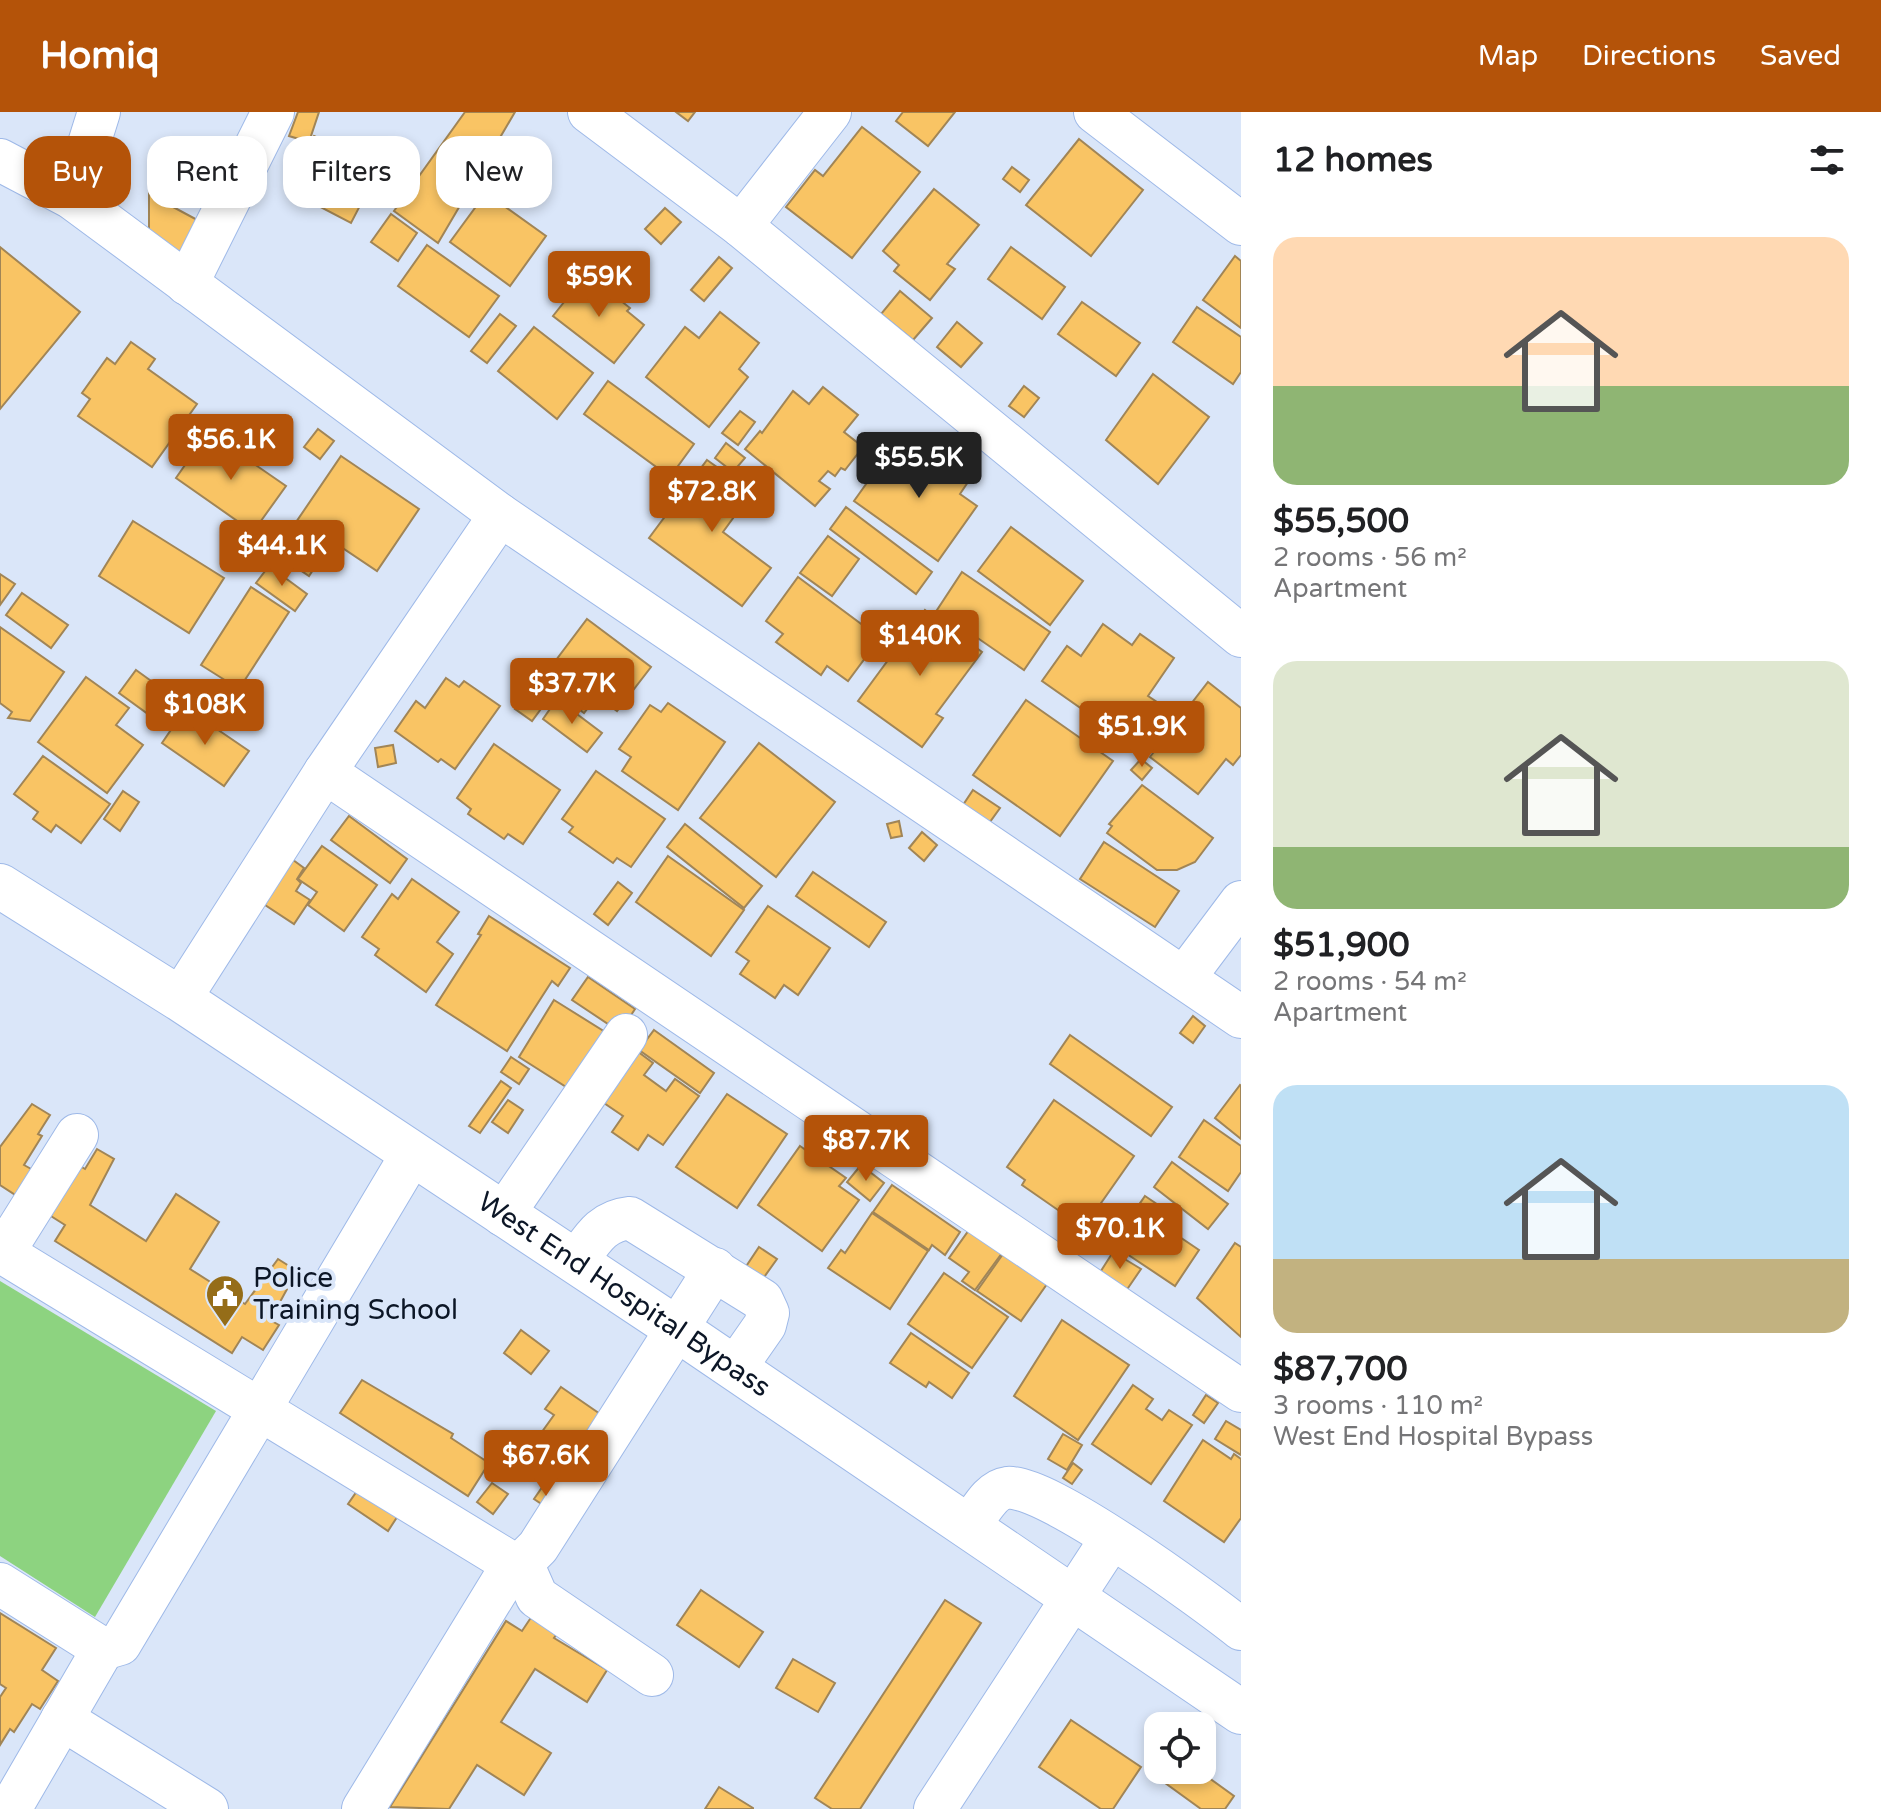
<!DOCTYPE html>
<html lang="en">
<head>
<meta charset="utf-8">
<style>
  body { margin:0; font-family:"Varela Round",sans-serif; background:#f6f6f6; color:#202124; height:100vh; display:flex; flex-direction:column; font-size:30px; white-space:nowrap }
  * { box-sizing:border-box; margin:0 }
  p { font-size:26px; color:#757577 }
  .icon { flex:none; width:44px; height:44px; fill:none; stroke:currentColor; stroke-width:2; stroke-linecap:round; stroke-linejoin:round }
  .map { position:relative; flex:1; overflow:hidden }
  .panel { display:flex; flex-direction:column; background:#fff; width:640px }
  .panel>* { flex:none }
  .guide { position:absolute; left:24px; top:24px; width:760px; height:72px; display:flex; gap:16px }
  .buttons { position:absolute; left:1144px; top:1600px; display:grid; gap:16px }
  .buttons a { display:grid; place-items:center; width:72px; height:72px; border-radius:16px; background:#fff; box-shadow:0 4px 12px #0003; font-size:40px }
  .price { position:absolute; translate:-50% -68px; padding:0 18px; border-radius:8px; background:#b45309; color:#fff; font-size:26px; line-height:52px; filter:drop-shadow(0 2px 4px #0008) }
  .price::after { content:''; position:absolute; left:50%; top:48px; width:24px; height:18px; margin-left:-12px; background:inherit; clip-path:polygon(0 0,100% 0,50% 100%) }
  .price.current { background:#222; color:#fff }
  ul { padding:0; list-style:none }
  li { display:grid; align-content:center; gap:16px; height:424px; padding:0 32px }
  li span { display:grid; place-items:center; height:248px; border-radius:24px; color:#555 }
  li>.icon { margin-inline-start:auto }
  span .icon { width:144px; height:144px; fill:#fffc; stroke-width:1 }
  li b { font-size:34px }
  h2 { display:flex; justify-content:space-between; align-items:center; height:96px; padding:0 32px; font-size:34px }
  .tag { padding:0 28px; border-radius:24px; background:#fff; box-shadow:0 4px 12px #0003; font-size:28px; line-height:72px }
  .tag.current { background:#b45309; color:#fff }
  header { display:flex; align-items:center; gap:48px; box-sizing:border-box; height:112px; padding:0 40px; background:#b45309; color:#fff }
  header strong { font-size:38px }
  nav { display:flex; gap:44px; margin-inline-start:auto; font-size:28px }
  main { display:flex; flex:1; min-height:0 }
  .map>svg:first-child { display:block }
  .green { fill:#8dd380 }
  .building { fill:#f9c464; stroke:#a18556; stroke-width:2 }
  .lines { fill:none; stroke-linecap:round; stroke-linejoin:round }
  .minor-casing { stroke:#9eb9e8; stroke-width:44 }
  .highway-casing { stroke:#9eb9e8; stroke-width:46 }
  .minor { stroke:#fff; stroke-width:42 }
  .highway { stroke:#fff; stroke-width:44 }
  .labels { text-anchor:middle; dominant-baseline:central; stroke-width:8; stroke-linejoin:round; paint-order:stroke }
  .poi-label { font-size:28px; fill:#0c1626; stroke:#dae6f9; text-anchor:start }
  .street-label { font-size:28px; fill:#0c1626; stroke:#dae6f9 }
</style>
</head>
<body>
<header>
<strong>Homiq</strong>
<nav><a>Map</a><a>Directions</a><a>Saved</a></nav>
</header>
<main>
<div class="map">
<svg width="1241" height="1697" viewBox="0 0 1241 1697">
  <rect width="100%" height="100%" fill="#dae6f9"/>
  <polygon class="green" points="0,1169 216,1299 95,1505 0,1444"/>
  <g class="building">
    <polygon points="298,0 319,0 309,30 289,24"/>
    <polygon points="465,0 515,0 438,131 394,99"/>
    <polygon points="676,0 695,0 688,9"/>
    <polygon points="903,0 955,0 928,34 896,9"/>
    <polygon points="862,15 920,60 852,146 786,95 815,58 823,64"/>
    <polygon points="314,24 379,57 351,111 286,77"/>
    <polygon points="1079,27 1143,78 1091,144 1026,93"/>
    <polygon points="1012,55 1029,68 1020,80 1003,67"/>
    <polygon points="934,77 979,113 947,152 955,157 930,188 894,159 899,153 883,139"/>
    <polygon points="486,81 546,124 510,174 450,130"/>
    <polygon points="149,82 201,110 183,142 149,122"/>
    <polygon points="665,96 681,110 661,132 645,117"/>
    <polygon points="391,102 417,121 398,149 371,130"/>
    <polygon points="427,133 499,184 469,225 398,174"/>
    <polygon points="0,135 80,200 0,297"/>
    <polygon points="1011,135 1065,175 1042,207 988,167"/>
    <polygon points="1235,144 1241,149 1241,216 1203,188"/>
    <polygon points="719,145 732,156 704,189 691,178"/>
    <polygon points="584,165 598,176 601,173 630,196 627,199 644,213 614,251 553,204"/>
    <polygon points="900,179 932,206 913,228 881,202"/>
    <polygon points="1082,190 1140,231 1116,264 1058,222"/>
    <polygon points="1197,195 1241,225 1241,260 1233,272 1173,230"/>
    <polygon points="720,200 759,231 739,257 748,265 709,315 646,265 685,215 699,226"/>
    <polygon points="500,202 516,214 487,251 471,239"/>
    <polygon points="957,210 982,231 961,255 937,235"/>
    <polygon points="534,215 593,261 557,307 498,259"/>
    <polygon points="131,230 155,247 148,257 197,292 152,355 78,304 90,287 82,281 107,246 115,252"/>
    <polygon points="1153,262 1209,305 1158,372 1106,328"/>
    <polygon points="608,269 694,332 670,365 584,302"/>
    <polygon points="1024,274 1039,286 1024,305 1009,294"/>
    <polygon points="823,275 858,303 844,320 863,335 845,358 841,356 835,364 828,359 819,369 830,377 815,394 745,337 760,319 762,321 793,279 809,292"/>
    <polygon points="740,299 755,310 738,333 722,321"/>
    <polygon points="318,317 334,329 320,347 304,335"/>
    <polygon points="208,320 286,374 253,420 176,366"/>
    <polygon points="726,331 745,346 733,360 715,346"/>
    <polygon points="894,333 918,351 928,337 970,367 960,382 977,394 938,449 854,389"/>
    <polygon points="341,344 419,397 377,459 332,429 309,464 275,441"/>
    <polygon points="707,348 752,380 723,420 771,456 742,494 649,426"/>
    <polygon points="846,395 932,460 916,482 830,417"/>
    <polygon points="133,409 224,466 189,521 99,464"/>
    <polygon points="1011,415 1083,469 1050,513 978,459"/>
    <polygon points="828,424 859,447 832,484 800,461"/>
    <polygon points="269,454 307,482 295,499 256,471"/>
    <polygon points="962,460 1050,520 1024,558 937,498"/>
    <polygon points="0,462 15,472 0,493"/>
    <polygon points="798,465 880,526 848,569 827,554 821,563 776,530 783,522 766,509"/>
    <polygon points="251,475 289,500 239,577 201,553"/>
    <polygon points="22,481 68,513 51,536 6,503"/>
    <polygon points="925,498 982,540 936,602 943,606 922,635 858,589"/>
    <polygon points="587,507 651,555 617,599 597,584 584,601 555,579 564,567 550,556"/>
    <polygon points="1103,512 1132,533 1140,522 1174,546 1148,584 1157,590 1129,630 1042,569 1067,534 1081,544"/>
    <polygon points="0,515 64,560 30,609 8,606 12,600 0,591"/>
    <polygon points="136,558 176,587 159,610 119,581"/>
    <polygon points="86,565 129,596 116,613 143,633 107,681 38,630"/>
    <polygon points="446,566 459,575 464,569 500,594 455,657 441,647 438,650 395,619 416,589 425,596"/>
    <polygon points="1208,570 1241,596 1241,643 1233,653 1226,647 1198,682 1150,645"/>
    <polygon points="532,574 549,586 532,609 515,597"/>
    <polygon points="557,587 602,621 587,640 543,607"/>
    <polygon points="1026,588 1113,649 1060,724 973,663"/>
    <polygon points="668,591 725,630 678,698 622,659 631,645 619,637 650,593 661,600"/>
    <polygon points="186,596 249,639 224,674 162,631"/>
    <polygon points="759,631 835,690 776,765 700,706"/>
    <polygon points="494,632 560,678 523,732 508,722 504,727 468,702 471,697 457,686"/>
    <polygon points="393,633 396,651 378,655 375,636"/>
    <polygon points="43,644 110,692 81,731 56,713 51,720 33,707 38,700 14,682"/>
    <polygon points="1141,647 1152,656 1142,668 1131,658"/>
    <polygon points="596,659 665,707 631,755 617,746 613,751 569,720 573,715 562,707"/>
    <polygon points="1142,673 1213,726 1195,750 1177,758 1157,758 1107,721 1112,714 1109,712"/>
    <polygon points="973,678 1000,696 987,714 961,696"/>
    <polygon points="123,679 139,690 120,719 104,707"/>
    <polygon points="349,704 407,747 390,771 331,728"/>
    <polygon points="899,709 902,724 891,726 887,712"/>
    <polygon points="685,712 762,774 744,796 667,735"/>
    <polygon points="922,720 937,733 924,749 909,736"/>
    <polygon points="1104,730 1179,779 1155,815 1080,767"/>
    <polygon points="322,734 377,773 344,819 308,793 317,780 298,767"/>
    <polygon points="668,744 744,798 711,844 636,790"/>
    <polygon points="289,745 304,756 297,767 301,771 296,779 310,788 294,812 259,789"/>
    <polygon points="813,760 886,810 869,835 796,784"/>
    <polygon points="412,767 459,800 437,830 453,842 426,880 375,843 379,837 362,825 392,782 398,787"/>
    <polygon points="618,770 632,781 608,813 594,802"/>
    <polygon points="768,794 830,836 798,883 784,873 775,886 740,862 749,849 736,840"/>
    <polygon points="489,804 570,856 558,874 552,869 507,939 436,893 481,823 478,822"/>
    <polygon points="588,865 635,897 620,920 572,888"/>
    <polygon points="554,888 618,928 582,985 519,945"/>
    <polygon points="1193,904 1205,914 1193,931 1180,921"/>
    <polygon points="654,918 714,961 700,981 639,938"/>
    <polygon points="1070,923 1172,995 1151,1024 1050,952"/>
    <polygon points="637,939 653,951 644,963 666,979 675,967 699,984 663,1033 648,1023 638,1038 612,1020 623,1004 601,989"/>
    <polygon points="511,945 529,957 519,972 501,960"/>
    <polygon points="501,969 511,976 480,1021 469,1014"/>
    <polygon points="1240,973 1241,974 1241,1027 1215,1006"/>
    <polygon points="727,982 787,1022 737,1096 676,1055"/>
    <polygon points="508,988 523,998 508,1021 492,1010"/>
    <polygon points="1054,988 1134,1044 1087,1111 1072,1100 1068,1105 1022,1073 1025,1068 1007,1055"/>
    <polygon points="32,992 50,1003 38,1022 42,1024 24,1053 33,1058 17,1084 0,1073 0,1035"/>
    <polygon points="1204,1008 1241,1034 1241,1060 1228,1079 1179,1045"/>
    <polygon points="800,1034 846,1066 839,1074 859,1088 822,1139 758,1093"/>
    <polygon points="97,1037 114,1047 90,1093 146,1129 176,1082 219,1110 190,1157 245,1192 278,1147 297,1159 270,1208 279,1213 263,1238 242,1225 232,1241 55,1129 65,1113 43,1099 80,1054 85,1057"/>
    <polygon points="1172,1050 1228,1092 1208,1117 1154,1075"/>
    <polygon points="861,1053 884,1071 870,1089 847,1070"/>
    <polygon points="892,1073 960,1120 945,1143 932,1133 929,1138 873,1100"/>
    <polygon points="1145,1084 1176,1105 1168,1117 1199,1138 1175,1174 1112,1132"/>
    <polygon points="872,1101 928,1139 890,1197 828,1156 841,1138 845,1141"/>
    <polygon points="969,1118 1002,1141 975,1178 962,1169 969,1160 949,1146"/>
    <polygon points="1235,1131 1241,1135 1241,1225 1197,1186"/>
    <polygon points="759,1135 777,1147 762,1168 745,1156"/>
    <polygon points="1113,1140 1141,1157 1126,1179 1099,1162"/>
    <polygon points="1003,1142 1047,1172 1021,1209 977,1179"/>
    <polygon points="944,1161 1008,1205 972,1256 908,1212"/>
    <polygon points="1062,1208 1129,1253 1078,1328 1014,1284"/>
    <polygon points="521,1218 549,1239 531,1262 504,1241"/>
    <polygon points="911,1221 969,1261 952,1286 929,1270 926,1275 890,1251"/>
    <polygon points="362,1268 453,1322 451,1326 489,1351 468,1384 340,1301"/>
    <polygon points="1133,1273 1153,1287 1146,1297 1162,1308 1169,1298 1192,1313 1151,1372 1092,1332"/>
    <polygon points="561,1275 603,1304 585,1331 571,1322 560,1338 539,1324 554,1303 545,1297"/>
    <polygon points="1206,1283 1218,1291 1204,1311 1193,1303"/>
    <polygon points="1226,1309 1241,1318 1241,1343 1215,1327"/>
    <polygon points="1063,1322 1082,1333 1067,1358 1048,1347"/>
    <polygon points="1203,1328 1231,1347 1234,1342 1241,1347 1241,1406 1224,1430 1164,1389"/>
    <polygon points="1073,1351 1082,1358 1072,1372 1063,1366"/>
    <polygon points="364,1369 403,1396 388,1419 348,1392"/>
    <polygon points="492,1371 508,1382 493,1402 477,1390"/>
    <polygon points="543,1374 558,1384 549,1397 534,1387"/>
    <polygon points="701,1478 763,1520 739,1555 677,1513"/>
    <polygon points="945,1488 981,1511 860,1697 832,1697 815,1686"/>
    <polygon points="0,1501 56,1536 42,1558 58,1569 40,1597 32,1592 14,1620 10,1617 0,1633 0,1585 6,1576 0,1572"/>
    <polygon points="532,1504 558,1520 554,1526 607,1558 587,1590 535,1557 501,1610 551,1641 524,1683 477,1653 449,1697 390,1695 506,1509 522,1519"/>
    <polygon points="793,1547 835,1571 818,1600 776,1576"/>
    <polygon points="1071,1608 1141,1655 1113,1697 1101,1697 1039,1655"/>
    <polygon points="1168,1658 1198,1658 1234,1684 1225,1697 1201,1697 1161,1668"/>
    <polygon points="719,1675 753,1696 753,1697 705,1697"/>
  </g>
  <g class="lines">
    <defs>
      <g id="minor">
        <polyline points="589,0 741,114 1241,524"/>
        <polyline points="1095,0 1241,112"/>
        <polyline points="0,48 72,86 500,403 1241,905"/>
        <polyline points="72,86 99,0"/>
        <polyline points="741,114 830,0"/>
        <polyline points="187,172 273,0"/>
        <polyline points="325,660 1241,1279"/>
        <polyline points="1184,866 1241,790"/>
        <polyline points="180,887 325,660 500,403"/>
        <polyline points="503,1103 626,923"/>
        <polyline points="0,1139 513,1452 522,1451 538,1435 715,1157"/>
        <polyline points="3,1141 77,1023"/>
        <path d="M576 1150C592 1128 601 1109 630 1106L762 1188 768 1201 765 1213 735 1256"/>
        <path d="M969 1414C979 1402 990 1378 1007 1376 1044 1370 1207 1490 1241 1517"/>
        <polyline points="522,1451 537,1485 652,1563"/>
        <polyline points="0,1472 103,1537 120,1532 412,1042"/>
        <polyline points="62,1607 207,1697"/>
        <polyline points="10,1697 103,1537"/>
        <polyline points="363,1697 513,1452"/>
        <polyline points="935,1697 1111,1427"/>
      </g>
      <g id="highway">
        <path id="s1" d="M0 774 180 887 677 1217 1241 1600"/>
      </g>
    </defs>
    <use href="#minor" class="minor-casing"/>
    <use href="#highway" class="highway-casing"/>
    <use href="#minor" class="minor"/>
    <use href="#highway" class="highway"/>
  </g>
  <defs>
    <symbol id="civic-pin" viewBox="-11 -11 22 30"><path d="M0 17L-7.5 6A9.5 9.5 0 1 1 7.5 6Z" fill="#956d18" stroke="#dae6f9"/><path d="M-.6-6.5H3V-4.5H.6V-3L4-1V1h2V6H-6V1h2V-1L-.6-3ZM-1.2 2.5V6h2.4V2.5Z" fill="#fff"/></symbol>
  </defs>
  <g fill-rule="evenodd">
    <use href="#civic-pin" x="203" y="1160" width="44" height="60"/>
  </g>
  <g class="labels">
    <g class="poi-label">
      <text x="253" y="1166">Police<tspan x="253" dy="32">Training School</tspan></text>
    </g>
    <g class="street-label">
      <text stroke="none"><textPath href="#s1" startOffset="746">West End Hospital Bypass</textPath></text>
    </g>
  </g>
</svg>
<div class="buttons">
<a><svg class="icon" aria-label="locate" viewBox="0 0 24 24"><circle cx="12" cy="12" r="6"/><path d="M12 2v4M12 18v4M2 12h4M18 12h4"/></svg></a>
</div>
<b class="price" style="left:599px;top:207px">$59K</b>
<b class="price" style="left:231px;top:370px">$56.1K</b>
<b class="price current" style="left:919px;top:388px">$55.5K</b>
<b class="price" style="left:712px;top:422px">$72.8K</b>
<b class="price" style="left:282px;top:476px">$44.1K</b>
<b class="price" style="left:920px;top:566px">$140K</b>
<b class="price" style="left:572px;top:614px">$37.7K</b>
<b class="price" style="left:205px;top:635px">$108K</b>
<b class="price" style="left:1142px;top:657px">$51.9K</b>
<b class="price" style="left:866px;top:1071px">$87.7K</b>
<b class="price" style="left:1120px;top:1159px">$70.1K</b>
<b class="price" style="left:546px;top:1386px">$67.6K</b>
<div class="guide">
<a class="tag current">Buy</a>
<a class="tag">Rent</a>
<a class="tag">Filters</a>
<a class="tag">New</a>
</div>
</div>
<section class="panel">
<h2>12 homes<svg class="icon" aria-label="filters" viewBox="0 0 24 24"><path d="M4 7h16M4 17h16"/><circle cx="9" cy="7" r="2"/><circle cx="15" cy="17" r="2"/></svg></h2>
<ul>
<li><span style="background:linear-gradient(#ffd9b3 60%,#8fb573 0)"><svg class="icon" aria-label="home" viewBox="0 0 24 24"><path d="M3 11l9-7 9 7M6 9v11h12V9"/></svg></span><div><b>$55,500</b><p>2 rooms · 56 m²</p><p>Apartment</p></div></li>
<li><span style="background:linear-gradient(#dfe7d0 75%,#8fb573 0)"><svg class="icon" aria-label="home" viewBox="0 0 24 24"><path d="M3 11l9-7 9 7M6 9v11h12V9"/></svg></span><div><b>$51,900</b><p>2 rooms · 54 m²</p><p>Apartment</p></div></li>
<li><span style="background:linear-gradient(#bfe0f5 70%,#c2b280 0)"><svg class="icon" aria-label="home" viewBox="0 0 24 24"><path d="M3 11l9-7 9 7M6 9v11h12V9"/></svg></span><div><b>$87,700</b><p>3 rooms · 110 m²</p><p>West End Hospital Bypass</p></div></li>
</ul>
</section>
</main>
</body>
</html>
